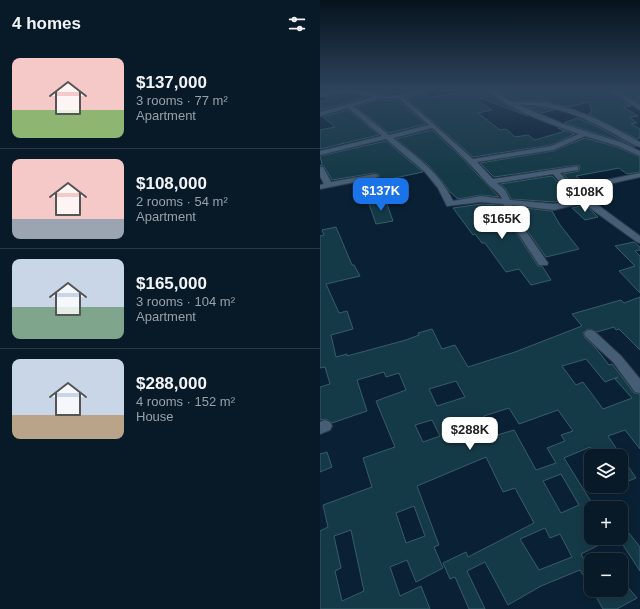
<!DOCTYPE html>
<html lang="en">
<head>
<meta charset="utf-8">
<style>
  body { margin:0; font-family:Helvetica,sans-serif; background:#112230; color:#f1f3f6; height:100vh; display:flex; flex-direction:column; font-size:15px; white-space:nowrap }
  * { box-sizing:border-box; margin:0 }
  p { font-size:13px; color:#98a0a8 }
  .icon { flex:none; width:22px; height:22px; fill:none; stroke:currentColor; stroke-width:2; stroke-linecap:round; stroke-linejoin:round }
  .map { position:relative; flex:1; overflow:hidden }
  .side { display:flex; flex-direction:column; background:#081928; width:320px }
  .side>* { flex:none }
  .tools { position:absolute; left:264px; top:449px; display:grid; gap:8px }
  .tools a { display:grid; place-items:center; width:44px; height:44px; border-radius:8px; background:#081928; box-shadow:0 2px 10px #0003,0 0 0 1px #293845; font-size:20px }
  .price { position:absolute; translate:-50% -34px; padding:0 9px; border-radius:8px; background:#fff; color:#222; font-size:13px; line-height:26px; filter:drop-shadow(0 1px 2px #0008) }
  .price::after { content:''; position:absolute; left:50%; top:24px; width:12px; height:9px; margin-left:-6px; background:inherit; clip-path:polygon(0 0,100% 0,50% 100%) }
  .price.on { background:#1a73e8; color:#fff }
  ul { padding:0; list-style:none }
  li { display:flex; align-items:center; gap:12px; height:100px; padding:0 12px }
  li+li { border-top:1px solid #293845 }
  li span { display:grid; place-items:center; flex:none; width:112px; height:80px; border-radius:8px; color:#555 }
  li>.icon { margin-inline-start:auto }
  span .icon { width:48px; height:48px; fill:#fffc; stroke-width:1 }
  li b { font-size:17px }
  h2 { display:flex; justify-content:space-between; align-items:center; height:48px; padding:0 12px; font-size:17px }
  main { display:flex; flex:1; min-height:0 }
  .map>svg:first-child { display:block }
  .building { fill:#153a47; stroke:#375c6a; fill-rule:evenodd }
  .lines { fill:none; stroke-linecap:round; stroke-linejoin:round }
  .minor-casing { stroke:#303b4c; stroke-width:2 }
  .minor { fill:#455e75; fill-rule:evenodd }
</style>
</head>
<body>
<main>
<section class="side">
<h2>4 homes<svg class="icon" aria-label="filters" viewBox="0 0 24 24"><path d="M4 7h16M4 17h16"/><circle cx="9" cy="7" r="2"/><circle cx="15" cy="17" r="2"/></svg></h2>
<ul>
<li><span style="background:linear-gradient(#f6c9c9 65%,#8fb573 0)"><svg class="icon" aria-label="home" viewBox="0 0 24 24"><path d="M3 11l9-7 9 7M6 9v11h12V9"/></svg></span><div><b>$137,000</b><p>3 rooms · 77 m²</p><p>Apartment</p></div></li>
<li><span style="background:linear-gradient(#f6c9c9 75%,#9aa5b1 0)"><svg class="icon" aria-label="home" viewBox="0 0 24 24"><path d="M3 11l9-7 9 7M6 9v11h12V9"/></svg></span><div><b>$108,000</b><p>2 rooms · 54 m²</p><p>Apartment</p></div></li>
<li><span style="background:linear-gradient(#c9d6e8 60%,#7fa58c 0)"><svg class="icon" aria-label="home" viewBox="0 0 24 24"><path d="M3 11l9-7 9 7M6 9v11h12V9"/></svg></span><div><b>$165,000</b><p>3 rooms · 104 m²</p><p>Apartment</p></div></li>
<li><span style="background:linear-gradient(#c9d6e8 70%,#b9a48a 0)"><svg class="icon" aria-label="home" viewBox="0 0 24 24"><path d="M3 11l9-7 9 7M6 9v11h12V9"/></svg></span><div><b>$288,000</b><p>4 rooms · 152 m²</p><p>House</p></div></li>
</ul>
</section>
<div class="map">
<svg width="320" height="609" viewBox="0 0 320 609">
  <rect width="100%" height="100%" fill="#0a2135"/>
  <g class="building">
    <polygon points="46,89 99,89 66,94"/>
    <polygon points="133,89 166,89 185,104 208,116 161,98 159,101 172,110 158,113 180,130 186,129 195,137 208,135 215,140 245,131 238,128 255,134 231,145 153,157 86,98 105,93 110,97 137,93"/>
    <polygon points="174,89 287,89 311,106 303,107 318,116 309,117 317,123 311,124 320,129 320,138 317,139 268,114 272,112 269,102 248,107 224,101 194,100"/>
    <polygon points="298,89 320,89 320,103"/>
    <polygon points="28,92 47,97 0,110 0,102 9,100 4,97"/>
    <polygon points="58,100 77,100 106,124 69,133 36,107"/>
    <polygon points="207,107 222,108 234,110 222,113"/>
    <polygon points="28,110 59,135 0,149 0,130 15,127 3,117"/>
    <polygon points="257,118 276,126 315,147 303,142 244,123"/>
    <polygon points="112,130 140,156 179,197 161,195 138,199 130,192 122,181 108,165 76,139"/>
    <polygon points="265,138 297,147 320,157 320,172 307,174 299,168 256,176 264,183 254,185 243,174 259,171 260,166 258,165 174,177 160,163 233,151"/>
    <polygon points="66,141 103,172 60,181 58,178 60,175 55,173 12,180 4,166 0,166 2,164 0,156"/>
    <polygon points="232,176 253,199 234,202 191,199 186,189 180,184"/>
    <polygon points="66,201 73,221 56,224 49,204"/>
    <polygon points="161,204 182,205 193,228 218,266 222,266 231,280 211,285 199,269 186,272 165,243 162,243 155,234 153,235 133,208"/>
    <polygon points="264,205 273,212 278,217 265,220 252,208"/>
    <polygon points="195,207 232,211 240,225 259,249 226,257 204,226"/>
    <path d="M16 227 32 265H34L40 276 6 284 19 313 27 311 33 329 11 335 16 357 27 354V356L86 340 99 335 98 333 112 329 122 349 135 345 148 367 195 352 262 326 252 314 301 300 304 303 320 297V350L299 329 296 330 294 327 277 332 270 329 266 330 263 333 265 338 275 347 289 365 292 364 296 369 314 393 320 394V449L305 430 288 436 316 478 301 484V456H276L270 447 244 458 275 508H271V538H293L261 554 271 572V588L260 570 221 586 188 605 165 562 147 571 165 609H149L135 577 130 579 123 563 146 552 148 557 214 523 195 488 183 492 166 457 97 486 119 545 114 547 123 568 96 582 87 560 70 567 80 596 101 586 110 609H0V531L8 527 3 505 52 487 43 458 75 447 56 401 86 390 79 373 66 377 64 372 37 380 47 411 12 423 6 419 0 420V387L10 384 5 367 0 368V236L4 235 2 230ZM266 359 285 382 298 377 295 379 312 398 283 409 263 382 256 385 242 366ZM136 381 145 397 117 406 109 389ZM189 408 199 424 238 410 253 431 241 435 245 441 227 448 236 463 216 470 194 430 174 436 164 416ZM112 420 120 436 103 442 95 425ZM241 474 259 505 241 513 223 481ZM94 506 105 536 86 543 76 513ZM225 528 230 538 240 534 252 557 219 570 200 539ZM31 530 44 591 22 601 15 571 21 568 14 536Z"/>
    <polygon points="314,242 320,247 320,250 315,251 320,256 320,293 299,271 315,266 295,246"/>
    <polygon points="7,452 12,467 0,472 0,454"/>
    <polygon points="301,523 320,547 320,571 301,542"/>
    <polygon points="301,579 317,598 297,609 283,609 272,590 301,590"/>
  </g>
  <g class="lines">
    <defs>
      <g id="minor">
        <path d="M20 89C30 89 41 88 51 92 54 92 57 95 60 95 77 98 95 89 113 89L83 97 153 159 231 146 259 134C232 125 186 109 167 89 177 89 182 97 191 101 197 103 219 101 228 103 261 109 291 126 320 142V147C309 144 298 135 287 130 259 115 231 104 199 105L243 124 303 143 320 151V156L298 146 265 136 233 150 157 162 173 179 258 166V170L240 173 253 187 320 173V177L257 191 263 197 271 200 320 236V243L317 242 263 203 234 210 192 205 203 227 228 263 227 265H219L194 227 183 204 161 202 127 206 118 188 105 172 66 139 0 155V151L62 136 28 108 0 116V112L53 97 28 90 0 97V93ZM78 98 109 125 69 135 33 106 58 99ZM112 128C132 146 151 164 167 183 172 189 179 191 182 199L161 196 133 201C119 172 97 157 73 138ZM233 174 256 200 234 204 190 200 185 190 177 183Z"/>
        <polygon points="288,89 295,89 320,105 320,110"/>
        <polygon points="0,167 3,167 11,182 55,174 59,176 55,178 0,189 0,185 4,184 0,176"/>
        <polygon points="270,330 274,331 301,356 320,379 320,393 315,392 293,362 266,337 264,334 266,331"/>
        <polygon points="5,420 10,422 12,426 10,430 0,434 0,422"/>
      </g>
    </defs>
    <use href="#minor" class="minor-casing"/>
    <use href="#minor" class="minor"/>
  </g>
  <linearGradient id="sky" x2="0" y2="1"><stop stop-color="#06121d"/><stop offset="0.51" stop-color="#2d435c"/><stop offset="1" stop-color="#2d435c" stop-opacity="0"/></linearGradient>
  <rect width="320" height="174" fill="url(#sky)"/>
</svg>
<div class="tools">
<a><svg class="icon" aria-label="layers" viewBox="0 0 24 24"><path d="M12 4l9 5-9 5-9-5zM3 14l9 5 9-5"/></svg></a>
<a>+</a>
<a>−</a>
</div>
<b class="price on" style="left:61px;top:212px">$137K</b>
<b class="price" style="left:265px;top:213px">$108K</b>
<b class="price" style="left:182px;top:240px">$165K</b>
<b class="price" style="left:150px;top:451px">$288K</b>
</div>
</main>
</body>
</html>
